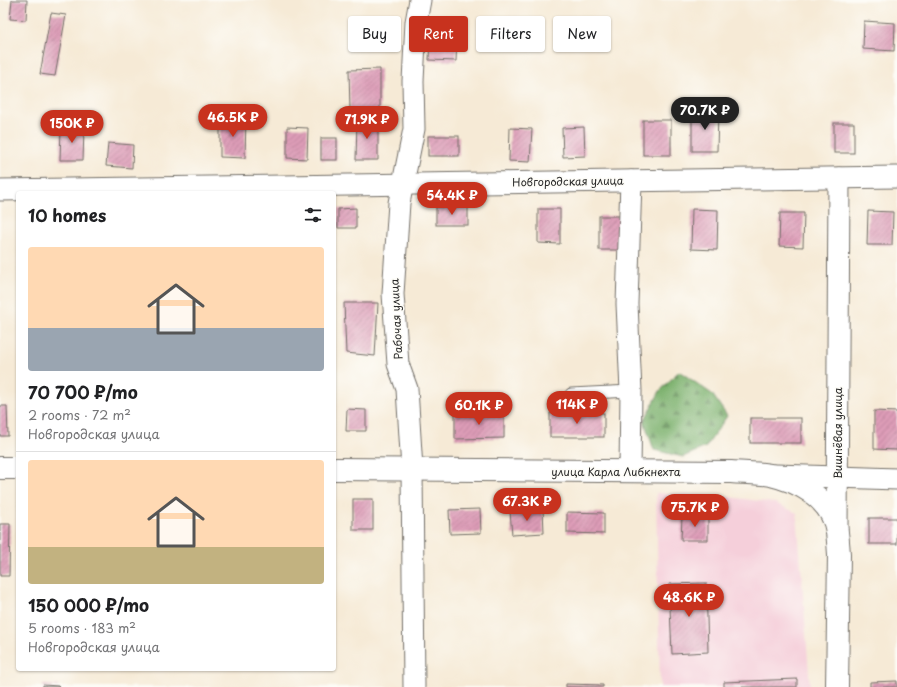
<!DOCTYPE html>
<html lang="en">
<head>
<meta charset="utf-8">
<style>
  body { margin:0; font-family:"Playpen Sans",sans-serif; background:#f2f2f2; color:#202124; height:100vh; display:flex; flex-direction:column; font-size:15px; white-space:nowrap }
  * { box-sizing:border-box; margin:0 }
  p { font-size:13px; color:#757577 }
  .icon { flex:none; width:22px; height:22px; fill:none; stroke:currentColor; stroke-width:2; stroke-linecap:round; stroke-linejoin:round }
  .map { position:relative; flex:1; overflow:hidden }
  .panel { position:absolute; left:16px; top:191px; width:320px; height:480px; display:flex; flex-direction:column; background:#fff; border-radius:4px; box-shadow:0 1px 3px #0004 }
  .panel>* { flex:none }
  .hud { position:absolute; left:348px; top:16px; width:380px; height:36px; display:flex; gap:8px }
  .price { position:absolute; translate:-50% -34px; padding:0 9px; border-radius:14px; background:#c8321e; color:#fff; font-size:13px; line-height:26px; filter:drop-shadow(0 1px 2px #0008) }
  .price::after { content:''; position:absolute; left:50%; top:24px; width:12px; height:9px; margin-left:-6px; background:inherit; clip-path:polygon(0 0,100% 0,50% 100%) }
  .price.active { background:#222; color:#fff }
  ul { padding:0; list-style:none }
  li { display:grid; align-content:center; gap:8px; height:212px; padding:0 12px }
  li+li { border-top:1px solid #e0e0e0 }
  li span { display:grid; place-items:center; height:124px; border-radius:4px; color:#555 }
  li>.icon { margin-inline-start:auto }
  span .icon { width:72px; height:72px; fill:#fffc; stroke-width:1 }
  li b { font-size:17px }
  h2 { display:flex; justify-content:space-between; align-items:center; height:48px; padding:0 12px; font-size:17px }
  .tag { padding:0 14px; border-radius:4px; background:#fff; box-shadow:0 1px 3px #0004; font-size:14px; line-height:36px }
  .tag.active { background:#c8321e; color:#fff }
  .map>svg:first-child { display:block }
  .built { fill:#f5cfda }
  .forest { fill:url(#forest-firs); stroke:#526e4c }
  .building { fill:url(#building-hatch) }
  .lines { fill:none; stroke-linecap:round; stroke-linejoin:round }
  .lane-casing { stroke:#726e67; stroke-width:13 }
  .street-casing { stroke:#726e67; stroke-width:23 }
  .primary-casing { stroke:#726e67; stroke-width:24 }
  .lane { stroke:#fff; stroke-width:11 }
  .street { stroke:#fff; stroke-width:21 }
  .primary { stroke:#fff; stroke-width:22 }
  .labels { text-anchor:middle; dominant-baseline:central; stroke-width:3; stroke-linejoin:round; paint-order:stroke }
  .street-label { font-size:11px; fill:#2b2b2b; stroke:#fdfcf7 }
</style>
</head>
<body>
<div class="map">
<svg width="897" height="687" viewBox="0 0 897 687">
  <defs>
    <pattern id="forest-firs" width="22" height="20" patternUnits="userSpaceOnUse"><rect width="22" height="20" fill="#7ab06c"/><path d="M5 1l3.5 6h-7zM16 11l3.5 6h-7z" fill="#648f59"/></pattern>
    <pattern id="building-hatch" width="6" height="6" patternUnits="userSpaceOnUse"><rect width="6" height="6" fill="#dd9cb7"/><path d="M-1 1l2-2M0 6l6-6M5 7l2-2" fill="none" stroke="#b37f95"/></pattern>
  </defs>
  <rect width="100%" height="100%" fill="#fdfcf7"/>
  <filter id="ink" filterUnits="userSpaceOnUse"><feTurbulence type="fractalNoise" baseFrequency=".025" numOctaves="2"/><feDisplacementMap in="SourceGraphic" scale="8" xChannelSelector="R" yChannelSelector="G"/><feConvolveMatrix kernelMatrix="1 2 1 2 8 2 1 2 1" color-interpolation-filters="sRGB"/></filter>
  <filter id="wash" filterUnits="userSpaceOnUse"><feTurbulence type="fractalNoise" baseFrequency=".012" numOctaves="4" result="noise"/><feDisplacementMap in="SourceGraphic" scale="16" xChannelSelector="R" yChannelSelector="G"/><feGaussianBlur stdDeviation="0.9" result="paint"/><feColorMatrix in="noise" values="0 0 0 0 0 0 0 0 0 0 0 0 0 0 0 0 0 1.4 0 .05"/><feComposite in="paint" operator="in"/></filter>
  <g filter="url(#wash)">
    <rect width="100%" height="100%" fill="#f6ead6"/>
    <polygon class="built" points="656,493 729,497 775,503 797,513 810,687 660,687"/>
    <polygon class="forest" points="679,371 712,394 727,416 706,447 683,457 654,450 644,421 660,391"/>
    <g id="blocks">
      <g class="building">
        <polygon points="12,0 27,0 26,20 10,19"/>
        <polygon points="51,13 66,15 55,76 40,74"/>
        <polygon points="864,21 895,23 894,51 863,49"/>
        <polygon points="430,37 457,39 456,61 429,60"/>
        <polygon points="380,69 380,110 350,111 349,70"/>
        <polygon points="692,111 718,112 717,151 692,151"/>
        <polygon points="220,118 246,118 245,158 220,157"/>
        <polygon points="357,120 378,120 378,160 356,160"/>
        <rect x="643" y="120" width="28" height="35"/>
        <rect x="834" y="123" width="20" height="30"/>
        <polygon points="287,127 308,128 307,159 287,158"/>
        <polygon points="584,127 585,156 563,157 562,128"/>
        <polygon points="61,128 84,129 83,160 60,160"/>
        <polygon points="510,128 532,129 530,162 509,161"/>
        <rect x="428" y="136" width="31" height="20"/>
        <rect x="321" y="138" width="16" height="22"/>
        <polygon points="108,143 133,145 132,168 106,166"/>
        <rect x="436" y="207" width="32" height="18"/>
        <polygon points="356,208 356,228 338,228 338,209"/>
        <polygon points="538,209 560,209 560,244 538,243"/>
        <polygon points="692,209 718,210 717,250 691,249"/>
        <polygon points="868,211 893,212 892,245 867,245"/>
        <polygon points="780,213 804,213 803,247 779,246"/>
        <rect x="599" y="216" width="21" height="34"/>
        <polygon points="344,303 378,303 375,356 346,353"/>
        <polygon points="0,406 7,406 8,436 0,436"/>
        <polygon points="347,409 366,410 366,431 346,431"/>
        <polygon points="874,411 897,412 897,450 874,449"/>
        <polygon points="455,413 504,413 504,438 455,439"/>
        <rect x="550" y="413" width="54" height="24"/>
        <rect x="750" y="418" width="51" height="25"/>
        <rect x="353" y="499" width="20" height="31"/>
        <polygon points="543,508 544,533 512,535 510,511"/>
        <polygon points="480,509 481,533 450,534 449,510"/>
        <polygon points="567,512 604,513 604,534 567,533"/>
        <polygon points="682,516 708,516 708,540 681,540"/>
        <rect x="869" y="518" width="28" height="26"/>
        <polygon points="0,524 10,524 9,576 0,576"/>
        <polygon points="706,583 708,652 672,654 669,584"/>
        <polygon points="797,679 797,687 724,687 724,682"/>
        <polygon points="897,681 897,687 870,687 870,682"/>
        <polygon points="566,684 603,685 603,687 566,687"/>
        <polygon points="43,685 59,686 58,687 43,687"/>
      </g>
    </g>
  </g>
  <g filter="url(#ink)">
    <use href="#blocks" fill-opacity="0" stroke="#726e67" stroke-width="1"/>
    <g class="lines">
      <defs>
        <polyline id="lane" points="571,394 631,391"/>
        <g id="street">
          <polyline points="0,190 897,177"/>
          <polyline points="630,471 631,391 627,304 631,181"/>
          <polyline points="776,475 897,479"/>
          <polyline points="837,531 839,178"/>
          <polyline points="414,687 412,469 407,389 398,364 393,294 399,203 414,129 413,81 416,22 420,0"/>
        </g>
        <g id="primary">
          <polyline points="0,468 18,468"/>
          <path d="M334 469 731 472C744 473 758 473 771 475 797 481 826 496 835 523 838 533 838 543 839 554L837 687"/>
        </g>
      </defs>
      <use href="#lane" class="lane-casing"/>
      <use href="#street" class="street-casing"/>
      <use href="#primary" class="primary-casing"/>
      <use href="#lane" class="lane"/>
      <use href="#street" class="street"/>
      <use href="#primary" class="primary"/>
    </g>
  </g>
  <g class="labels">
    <g class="street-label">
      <text transform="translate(568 181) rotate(-1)">Новгородская улица</text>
      <text transform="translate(396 319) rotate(-93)">Рабочая улица</text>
      <text transform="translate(837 433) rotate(-90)">Вишнёвая улица</text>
      <text x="616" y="471">улица Карла Либкнехта</text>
    </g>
  </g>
</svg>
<b class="price active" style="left:705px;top:131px">70.7K ₽</b>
<b class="price" style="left:233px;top:138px">46.5K ₽</b>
<b class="price" style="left:367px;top:140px">71.9K ₽</b>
<b class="price" style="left:72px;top:144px">150K ₽</b>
<b class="price" style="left:452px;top:216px">54.4K ₽</b>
<b class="price" style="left:577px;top:425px">114K ₽</b>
<b class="price" style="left:479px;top:426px">60.1K ₽</b>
<b class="price" style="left:527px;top:522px">67.3K ₽</b>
<b class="price" style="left:695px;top:528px">75.7K ₽</b>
<b class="price" style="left:689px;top:618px">48.6K ₽</b>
<div class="hud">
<a class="tag">Buy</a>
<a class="tag active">Rent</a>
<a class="tag">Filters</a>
<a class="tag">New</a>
</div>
<section class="panel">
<h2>10 homes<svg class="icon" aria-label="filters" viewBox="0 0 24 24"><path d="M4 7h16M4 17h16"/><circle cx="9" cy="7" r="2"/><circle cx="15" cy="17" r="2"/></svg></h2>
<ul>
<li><span style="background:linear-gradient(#ffd9b3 65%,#9aa5b1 0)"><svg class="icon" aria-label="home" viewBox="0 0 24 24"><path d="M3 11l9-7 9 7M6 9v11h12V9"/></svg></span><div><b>70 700 ₽/mo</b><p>2 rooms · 72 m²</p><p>Новгородская улица</p></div></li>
<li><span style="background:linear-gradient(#ffd9b3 70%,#c2b280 0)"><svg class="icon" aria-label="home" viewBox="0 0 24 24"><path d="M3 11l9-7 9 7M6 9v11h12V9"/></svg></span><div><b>150 000 ₽/mo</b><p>5 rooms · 183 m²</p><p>Новгородская улица</p></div></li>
</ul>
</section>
</div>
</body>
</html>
